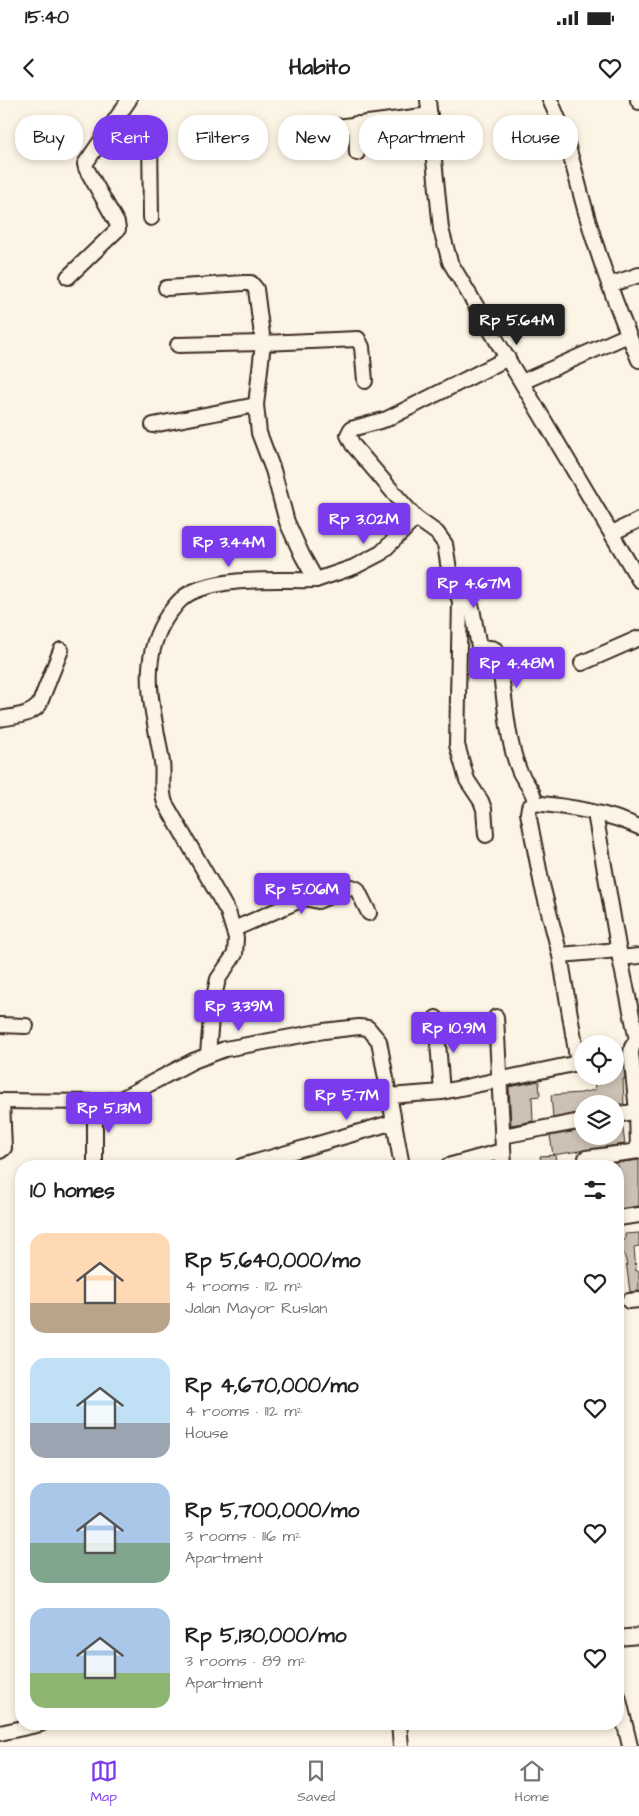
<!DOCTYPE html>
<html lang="en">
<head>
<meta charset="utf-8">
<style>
  body { margin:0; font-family:"Architects Daughter",sans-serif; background:#f2f2f2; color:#222; height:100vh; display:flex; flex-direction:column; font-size:19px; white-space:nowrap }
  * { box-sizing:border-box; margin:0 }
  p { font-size:16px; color:#767676 }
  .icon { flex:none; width:28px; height:28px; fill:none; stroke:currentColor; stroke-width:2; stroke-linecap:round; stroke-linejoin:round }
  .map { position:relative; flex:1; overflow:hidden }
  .panel { position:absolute; left:15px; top:1060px; width:609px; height:570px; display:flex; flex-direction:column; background:#fff; border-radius:20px; box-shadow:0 2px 8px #0003 }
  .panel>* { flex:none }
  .guide { position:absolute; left:15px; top:15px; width:610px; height:45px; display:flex; gap:10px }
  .tools { position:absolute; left:574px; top:935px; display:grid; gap:10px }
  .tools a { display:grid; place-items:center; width:50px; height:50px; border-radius:50%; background:#fff; box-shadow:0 2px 8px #0003; font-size:25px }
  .price { position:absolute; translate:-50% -42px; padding:0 11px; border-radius:5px; background:#7c3aed; color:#fff; font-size:16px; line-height:32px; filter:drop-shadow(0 1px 2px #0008) }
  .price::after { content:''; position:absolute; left:50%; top:30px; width:15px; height:11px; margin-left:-8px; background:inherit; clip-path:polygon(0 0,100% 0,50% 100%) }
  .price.on { background:#222; color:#fff }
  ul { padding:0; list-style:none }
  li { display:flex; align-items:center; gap:15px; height:125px; padding:0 15px }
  li span { display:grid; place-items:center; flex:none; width:140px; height:100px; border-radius:15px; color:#555 }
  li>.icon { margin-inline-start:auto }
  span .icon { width:60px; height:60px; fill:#fffc; stroke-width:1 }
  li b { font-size:21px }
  h2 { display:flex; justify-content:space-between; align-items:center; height:60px; padding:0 15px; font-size:21px }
  .pill { padding:0 18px; border-radius:20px; background:#fff; box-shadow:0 2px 8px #0003; font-size:18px; line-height:45px }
  .pill.on { background:#7c3aed; color:#fff }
  .status { display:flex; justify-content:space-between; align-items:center; height:35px; padding:0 25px; background:#fff; direction:ltr }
  .status svg { height:14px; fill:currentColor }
  header { display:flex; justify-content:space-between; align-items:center; height:65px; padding:0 15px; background:#fff; font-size:22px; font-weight:700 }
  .tabs { display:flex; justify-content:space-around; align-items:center; height:70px; border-top:1px solid #e0e0e0; background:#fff; font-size:14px; color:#767676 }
  .tabs a { display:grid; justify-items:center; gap:2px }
  .tabs .on { color:#7c3aed }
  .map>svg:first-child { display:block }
  .building { fill:#ccc2b3; stroke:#3b2a1e }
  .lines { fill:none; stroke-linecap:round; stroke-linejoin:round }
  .street-casing { stroke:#3b2a1e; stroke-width:18 }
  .street { stroke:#fcf5e5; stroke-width:14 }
</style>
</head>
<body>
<div class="status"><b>15:40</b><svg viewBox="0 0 49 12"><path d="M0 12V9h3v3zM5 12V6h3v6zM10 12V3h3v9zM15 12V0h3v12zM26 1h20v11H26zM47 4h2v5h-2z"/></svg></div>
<header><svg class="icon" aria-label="back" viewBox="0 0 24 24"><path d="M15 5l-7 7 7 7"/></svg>Habito<svg class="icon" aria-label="heart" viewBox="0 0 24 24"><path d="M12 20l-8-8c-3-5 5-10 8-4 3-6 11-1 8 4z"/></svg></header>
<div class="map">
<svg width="639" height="1646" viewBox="0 0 639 1646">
  <rect width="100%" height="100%" fill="#fcf5e5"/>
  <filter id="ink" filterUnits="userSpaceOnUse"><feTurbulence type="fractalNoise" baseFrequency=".02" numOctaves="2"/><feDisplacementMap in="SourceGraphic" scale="10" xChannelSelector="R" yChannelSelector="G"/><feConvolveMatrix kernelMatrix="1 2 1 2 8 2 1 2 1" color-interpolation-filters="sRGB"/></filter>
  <g filter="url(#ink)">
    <g class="building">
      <polygon points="623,959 625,979 623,979 624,1004 582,1004 582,1012 553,1018 551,995 581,993 595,990 594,976 615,976 615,961"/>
      <polygon points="539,981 540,996 532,997 533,1021 511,1025 509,987"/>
      <polygon points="622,1023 625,1044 553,1055 550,1036 582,1030 582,1036 615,1036 615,1024"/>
      <polygon points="555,1055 557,1065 542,1066 540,1056"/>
      <polygon points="639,1060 639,1106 618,1109 618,1066 594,1066"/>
      <polygon points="639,1133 639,1146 634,1147 636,1171 639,1171 639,1191 630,1192 626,1161 623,1151 618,1152 618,1141 625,1140 625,1134"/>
    </g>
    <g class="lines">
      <defs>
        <g id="street">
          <polyline points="428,0 441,129 450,162 639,480"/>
          <path d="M550 0C569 40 575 75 587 116 601 166 619 213 639 260"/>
          <polyline points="638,0 639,2"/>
          <polyline points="116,19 146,31 150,37 151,118"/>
          <polyline points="356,24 357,53"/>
          <polyline points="306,31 430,15"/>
          <polyline points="68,177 118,129 117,123 86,68 85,64 129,0"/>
          <polyline points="609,185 639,175"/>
          <polyline points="166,188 244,183 251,183 256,189 263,243 178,245"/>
          <polyline points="522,282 628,235"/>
          <polyline points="153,325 256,305 263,243 358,239 362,247 365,281"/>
          <polyline points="612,433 639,420"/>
          <polyline points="316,480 354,467 381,453 416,418"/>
          <polyline points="582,563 639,538"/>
          <path d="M0 619C15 616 29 616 39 605L61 550"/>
          <path d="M534 703C570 707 606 712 639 727"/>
          <polyline points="595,713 620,858 637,940 632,947 631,953 637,1011 638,1051"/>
          <polyline points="486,735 484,709 481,701 467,680 457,645 460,501 450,476 445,444 437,433 416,418 399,399 353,345 348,335 351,329 387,319 508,258"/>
          <polyline points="234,829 305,798 318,801 352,787 357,789 369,813"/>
          <polyline points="560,855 619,850"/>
          <polyline points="620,858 639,856"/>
          <polyline points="496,917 504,1066"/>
          <polyline points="436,918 442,992"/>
          <polyline points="0,925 26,926"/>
          <path d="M208 954 212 906 218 879 235 854 236 838 228 812 165 703C160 687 164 677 162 662 154 611 136 562 168 515 175 506 181 497 192 492 229 476 277 481 316 480L302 455 287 422 273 370 259 333 256 305"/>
          <path d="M389 996 442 992 578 963 560 855 542 785 528 713 529 707 534 704C537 693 523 681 519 670 504 632 506 589 496 550 490 546 485 550 479 547L472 508 468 504 460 501"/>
          <polyline points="0,1001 95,1002 121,999 193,961 225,949 324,931 359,927 368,928 379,941 394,1022"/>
          <polyline points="95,1002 95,1066"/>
          <polyline points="615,1015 639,1011"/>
          <polyline points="502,1036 582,1021"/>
          <polyline points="0,1051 4,1048 2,1001"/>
          <polyline points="586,1058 639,1051"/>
          <polyline points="242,1066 394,1022 402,1066"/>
          <polyline points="448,1066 502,1051"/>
          <polyline points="618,1118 639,1115"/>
          <polyline points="629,1201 639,1200"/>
          <polyline points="618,1538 639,1536"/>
          <polyline points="618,1596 630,1646"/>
          <polyline points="399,1624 401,1646"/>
          <polyline points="0,1633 41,1624"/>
        </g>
      </defs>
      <use href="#street" class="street-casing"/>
      <use href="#street" class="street"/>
    </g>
  </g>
</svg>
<div class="tools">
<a><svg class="icon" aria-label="locate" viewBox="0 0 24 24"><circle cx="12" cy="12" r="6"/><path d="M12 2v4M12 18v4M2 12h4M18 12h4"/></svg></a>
<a><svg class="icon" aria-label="layers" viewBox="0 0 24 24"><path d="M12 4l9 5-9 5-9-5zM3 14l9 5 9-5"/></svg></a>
</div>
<b class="price on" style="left:517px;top:246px">Rp 5.64M</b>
<b class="price" style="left:364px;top:445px">Rp 3.02M</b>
<b class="price" style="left:229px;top:468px">Rp 3.44M</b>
<b class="price" style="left:474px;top:509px">Rp 4.67M</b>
<b class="price" style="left:517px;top:589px">Rp 4.48M</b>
<b class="price" style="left:302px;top:815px">Rp 5.06M</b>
<b class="price" style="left:239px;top:932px">Rp 3.39M</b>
<b class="price" style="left:454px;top:954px">Rp 10.9M</b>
<b class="price" style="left:347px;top:1021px">Rp 5.7M</b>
<b class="price" style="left:109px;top:1034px">Rp 5.13M</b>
<div class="guide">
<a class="pill">Buy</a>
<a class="pill on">Rent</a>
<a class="pill">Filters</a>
<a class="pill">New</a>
<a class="pill">Apartment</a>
<a class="pill">House</a>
</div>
<section class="panel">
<h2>10 homes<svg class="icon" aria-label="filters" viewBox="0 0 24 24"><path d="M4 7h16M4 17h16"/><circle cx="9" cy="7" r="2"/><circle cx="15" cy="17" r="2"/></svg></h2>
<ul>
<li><span style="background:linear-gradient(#ffd9b3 70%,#b9a48a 0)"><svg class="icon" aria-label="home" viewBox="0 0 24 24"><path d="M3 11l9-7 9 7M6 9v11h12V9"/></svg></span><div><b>Rp 5,640,000/mo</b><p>4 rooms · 112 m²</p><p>Jalan Mayor Ruslan</p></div><svg class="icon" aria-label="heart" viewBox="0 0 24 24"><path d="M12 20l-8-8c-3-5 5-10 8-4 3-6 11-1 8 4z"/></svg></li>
<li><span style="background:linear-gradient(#bfe0f5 65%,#9aa5b1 0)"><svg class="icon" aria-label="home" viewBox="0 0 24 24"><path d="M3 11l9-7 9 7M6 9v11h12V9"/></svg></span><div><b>Rp 4,670,000/mo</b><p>4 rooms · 112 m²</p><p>House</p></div><svg class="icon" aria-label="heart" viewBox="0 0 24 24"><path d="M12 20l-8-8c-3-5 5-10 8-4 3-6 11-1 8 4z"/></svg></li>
<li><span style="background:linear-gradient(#a9c7e8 60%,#7fa58c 0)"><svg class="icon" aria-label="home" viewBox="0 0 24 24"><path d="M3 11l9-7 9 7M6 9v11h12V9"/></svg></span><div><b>Rp 5,700,000/mo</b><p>3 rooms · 116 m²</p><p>Apartment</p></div><svg class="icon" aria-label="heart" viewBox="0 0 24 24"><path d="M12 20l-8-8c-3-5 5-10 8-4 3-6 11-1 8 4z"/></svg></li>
<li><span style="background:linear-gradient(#a9c7e8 65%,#8fb573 0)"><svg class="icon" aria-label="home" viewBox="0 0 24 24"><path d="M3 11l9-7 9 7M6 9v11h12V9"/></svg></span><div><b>Rp 5,130,000/mo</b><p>3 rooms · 89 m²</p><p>Apartment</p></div><svg class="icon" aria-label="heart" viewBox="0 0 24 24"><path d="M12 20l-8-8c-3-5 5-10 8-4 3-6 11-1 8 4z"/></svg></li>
</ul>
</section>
</div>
<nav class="tabs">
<a class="on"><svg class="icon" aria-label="map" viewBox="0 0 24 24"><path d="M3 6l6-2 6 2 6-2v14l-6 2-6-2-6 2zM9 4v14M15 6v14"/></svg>Map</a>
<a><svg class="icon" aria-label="saved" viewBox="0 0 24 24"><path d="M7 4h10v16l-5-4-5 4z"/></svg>Saved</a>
<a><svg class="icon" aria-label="home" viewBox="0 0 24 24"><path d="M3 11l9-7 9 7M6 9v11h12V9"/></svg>Home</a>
</nav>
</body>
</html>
